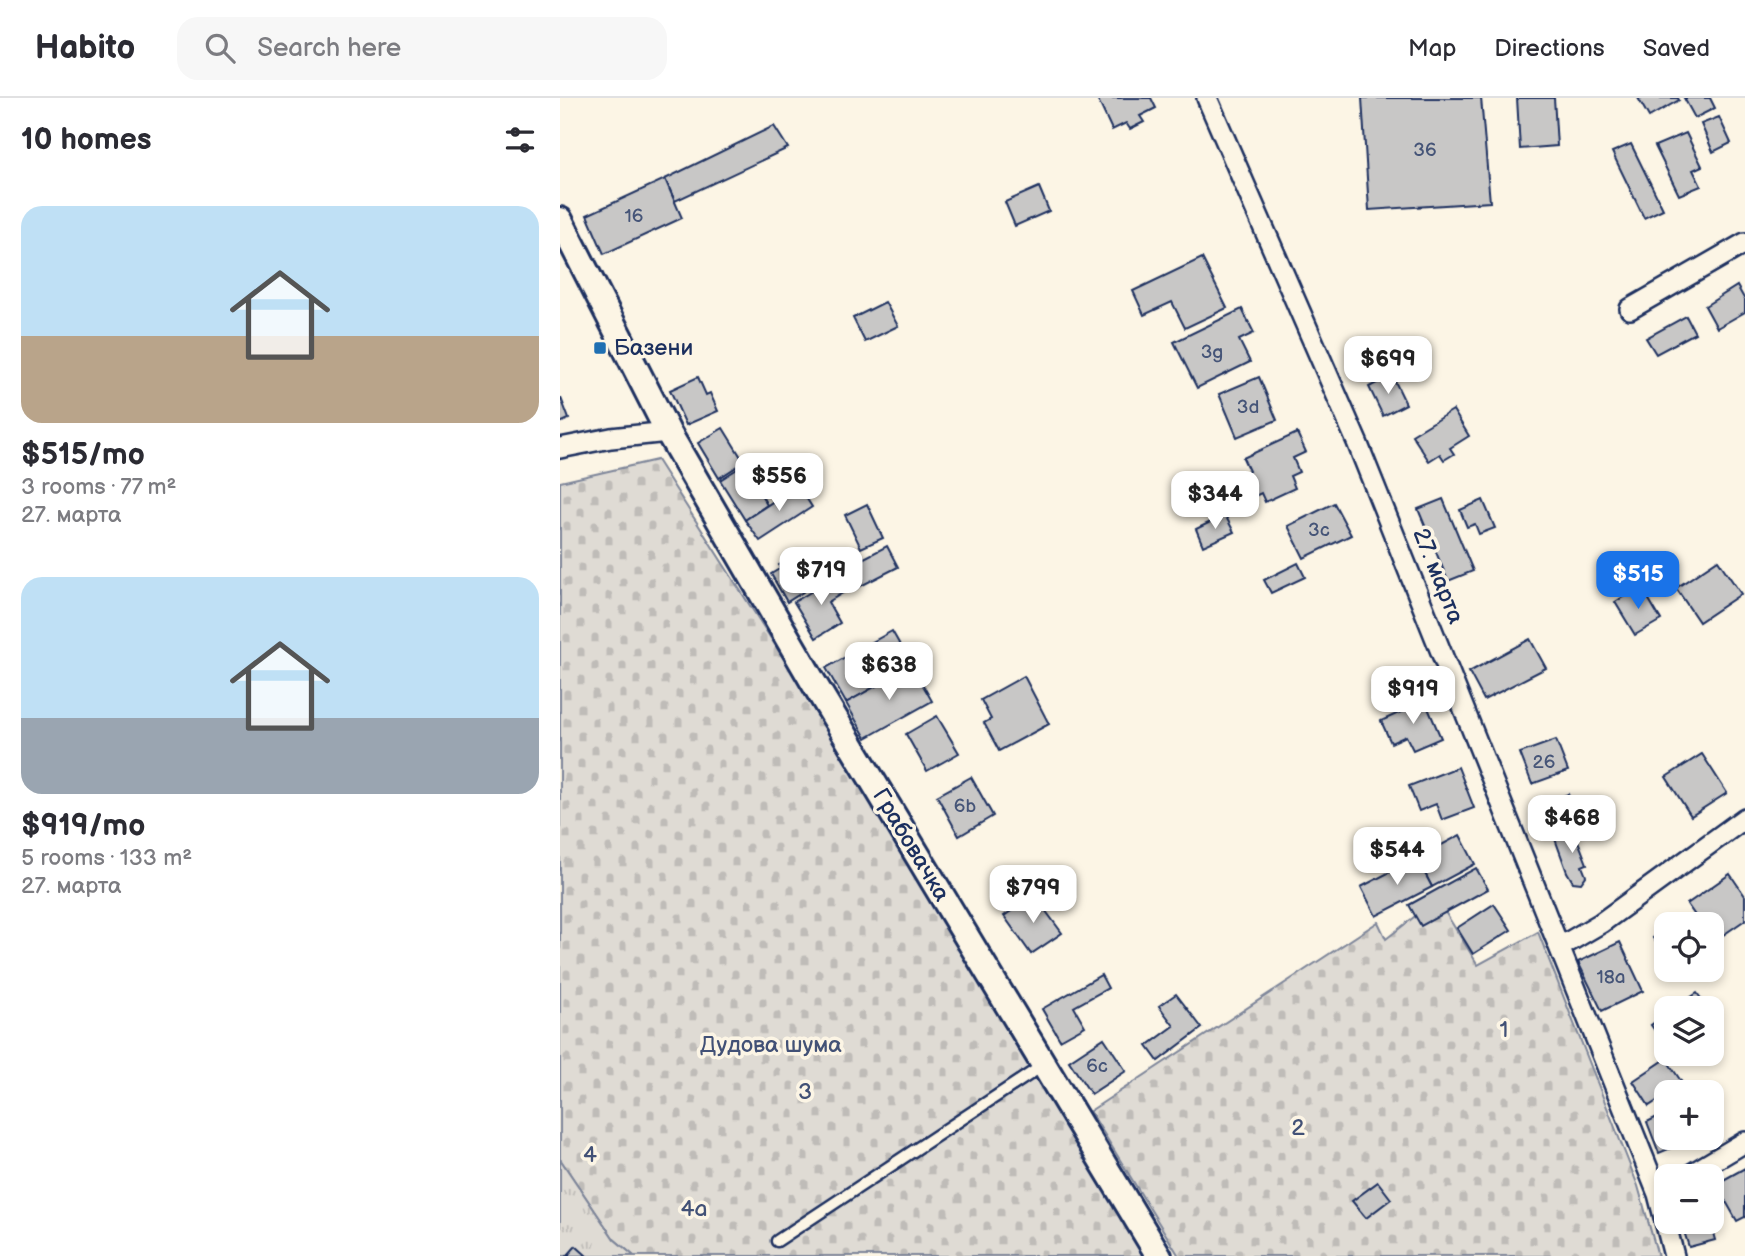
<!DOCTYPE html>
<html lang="en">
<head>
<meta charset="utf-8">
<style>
  body { margin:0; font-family:"Balsamiq Sans",sans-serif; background:#f7f7f7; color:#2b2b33; height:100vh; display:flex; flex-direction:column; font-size:26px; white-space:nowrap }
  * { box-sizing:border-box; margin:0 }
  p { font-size:23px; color:#7c7c81 }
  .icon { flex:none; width:38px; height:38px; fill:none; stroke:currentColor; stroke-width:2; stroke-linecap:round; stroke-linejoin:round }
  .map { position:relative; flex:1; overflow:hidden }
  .drawer { display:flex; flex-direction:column; background:#fff; width:560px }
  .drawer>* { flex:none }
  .tools { position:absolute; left:1094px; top:814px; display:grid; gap:14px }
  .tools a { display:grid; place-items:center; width:70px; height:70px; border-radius:14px; background:#fff; box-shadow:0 4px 10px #0003; font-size:35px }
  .price { position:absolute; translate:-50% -60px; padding:0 16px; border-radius:14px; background:#fff; color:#222; font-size:23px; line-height:46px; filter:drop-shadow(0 2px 4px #0008) }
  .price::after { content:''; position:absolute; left:50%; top:42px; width:21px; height:16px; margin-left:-10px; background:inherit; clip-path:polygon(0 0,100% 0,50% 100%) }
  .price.on { background:#1a73e8; color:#fff }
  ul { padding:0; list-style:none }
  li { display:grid; align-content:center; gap:14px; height:371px; padding:0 21px }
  li span { display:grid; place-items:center; height:217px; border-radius:21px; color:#555 }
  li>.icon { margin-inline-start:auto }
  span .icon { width:126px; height:126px; fill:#fffc; stroke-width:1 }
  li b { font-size:30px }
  h2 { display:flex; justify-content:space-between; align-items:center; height:84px; padding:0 21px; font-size:30px }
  header { display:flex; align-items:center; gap:42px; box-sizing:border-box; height:98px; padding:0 35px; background:#fff; border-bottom:2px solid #e1e1e2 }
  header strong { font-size:33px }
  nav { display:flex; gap:38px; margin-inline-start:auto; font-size:24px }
  .search { width:490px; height:63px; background:#f7f7f7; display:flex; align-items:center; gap:18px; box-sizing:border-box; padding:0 24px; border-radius:21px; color:#7c7c81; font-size:26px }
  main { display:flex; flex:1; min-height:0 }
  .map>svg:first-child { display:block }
  .cemetery { fill:url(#cemetery-stones); stroke:#7d8599; stroke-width:2 }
  .park { fill:url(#park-tufts); stroke:#7d8599; stroke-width:2 }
  .building { fill:#c8c7c6; stroke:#1b2f5e; stroke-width:2 }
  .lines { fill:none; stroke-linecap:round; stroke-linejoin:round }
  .service-casing { stroke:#1b2f5e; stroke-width:15 }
  .minor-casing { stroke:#1b2f5e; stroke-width:24 }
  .tertiary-casing { stroke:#1b2f5e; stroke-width:30 }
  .service { stroke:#fcf5e5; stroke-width:10 }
  .minor { stroke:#fcf5e5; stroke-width:19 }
  .tertiary { stroke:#fcf5e5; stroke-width:24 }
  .poi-dot { fill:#1f6fb2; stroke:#fcf5e5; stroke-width:2.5 }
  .labels { text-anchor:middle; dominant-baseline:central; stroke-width:7; stroke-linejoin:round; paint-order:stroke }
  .number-label { font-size:19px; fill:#465578 }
  .poi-label { font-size:23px; fill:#1b2f5e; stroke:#fcf5e5; text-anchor:start }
  .street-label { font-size:23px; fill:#1b2f5e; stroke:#fcf5e5 }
  .park-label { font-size:23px; fill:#425176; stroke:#fcf5e5 }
</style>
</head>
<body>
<header>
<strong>Habito</strong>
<div class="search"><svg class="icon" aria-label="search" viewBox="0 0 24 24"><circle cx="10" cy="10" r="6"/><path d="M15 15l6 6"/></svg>Search here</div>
<nav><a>Map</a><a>Directions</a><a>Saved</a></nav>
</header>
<main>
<section class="drawer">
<h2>10 homes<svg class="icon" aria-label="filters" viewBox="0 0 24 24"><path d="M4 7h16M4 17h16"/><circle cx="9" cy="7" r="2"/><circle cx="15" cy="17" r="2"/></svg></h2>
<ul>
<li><span style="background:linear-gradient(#bfe0f5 60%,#b9a48a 0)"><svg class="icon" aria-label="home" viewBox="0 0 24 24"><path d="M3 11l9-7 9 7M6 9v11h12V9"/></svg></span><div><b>$515/mo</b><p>3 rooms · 77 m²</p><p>27. марта</p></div></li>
<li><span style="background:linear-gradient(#bfe0f5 65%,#9aa5b1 0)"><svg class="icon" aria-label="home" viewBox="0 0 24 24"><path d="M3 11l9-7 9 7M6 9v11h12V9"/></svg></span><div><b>$919/mo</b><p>5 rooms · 133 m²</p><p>27. марта</p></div></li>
</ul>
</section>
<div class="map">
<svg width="1185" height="1158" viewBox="0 0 1185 1158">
  <defs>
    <pattern id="cemetery-stones" width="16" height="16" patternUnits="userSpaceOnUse" patternTransform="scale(1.75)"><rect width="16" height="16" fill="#dfdbd4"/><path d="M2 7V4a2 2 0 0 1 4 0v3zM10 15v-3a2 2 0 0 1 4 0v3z" fill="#bfbcb8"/></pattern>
    <pattern id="park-tufts" width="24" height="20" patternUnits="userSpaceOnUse" patternTransform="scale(1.75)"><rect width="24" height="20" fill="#dfdbd4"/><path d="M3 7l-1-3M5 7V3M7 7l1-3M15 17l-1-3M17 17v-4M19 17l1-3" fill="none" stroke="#bfbcb8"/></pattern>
  </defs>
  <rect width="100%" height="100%" fill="#fcf5e5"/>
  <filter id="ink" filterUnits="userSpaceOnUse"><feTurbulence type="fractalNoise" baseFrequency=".0143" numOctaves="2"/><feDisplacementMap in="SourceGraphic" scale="14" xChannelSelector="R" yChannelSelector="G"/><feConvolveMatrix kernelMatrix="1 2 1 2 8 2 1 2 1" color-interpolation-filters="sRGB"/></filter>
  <g filter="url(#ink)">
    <g class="cemetery">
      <polygon points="97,362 240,586 584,1158 74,1158 54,1141 0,1061 0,384"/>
      <polygon points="877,801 918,867 978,834 1078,1088 1098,1158 619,1158 530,1013 818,824 826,841"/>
    </g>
    <polygon class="park" points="0,1061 54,1141 74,1158 0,1158"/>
    <g class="building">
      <polygon points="537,0 591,0 596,10 580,18 584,24 570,31 566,25 552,32"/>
      <polygon points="802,0 921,0 930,104 809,112"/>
      <polygon points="957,0 994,0 997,48 960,51"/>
      <polygon points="1078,0 1118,0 1119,2 1089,19"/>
      <polygon points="1124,0 1150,0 1155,10 1135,20"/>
      <polygon points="1159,19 1171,45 1153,54 1141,26"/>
      <polygon points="214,28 228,50 115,103 105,81"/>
      <polygon points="1126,35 1142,68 1133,72 1141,88 1119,97 1095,48"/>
      <polygon points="1071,46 1103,111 1084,120 1052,54"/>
      <polygon points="105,81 122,120 44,156 27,117"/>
      <polygon points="479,89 489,113 455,128 445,104"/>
      <polygon points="642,160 667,210 625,230 612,204 584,217 573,193"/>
      <polygon points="1177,188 1185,202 1185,214 1157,230 1145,208"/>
      <polygon points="325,204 338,228 305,244 293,220"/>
      <polygon points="682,211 694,235 679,242 690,264 637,290 614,244"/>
      <polygon points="1126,218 1135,235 1096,256 1086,240"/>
      <polygon points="832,277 846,306 823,318 809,289"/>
      <polygon points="138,279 146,297 150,295 158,313 126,327 110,292"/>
      <polygon points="699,279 717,322 677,339 659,296"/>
      <polygon points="1,300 9,321 0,325 0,300"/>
      <polygon points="893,312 909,338 890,350 894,356 884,362 880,356 869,363 852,337"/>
      <polygon points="163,330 184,364 159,380 138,345"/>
      <polygon points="737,335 746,354 733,360 739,374 730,378 735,390 705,404 701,395 687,402 676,380 689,373 683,360"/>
      <polygon points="185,366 192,376 198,372 211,392 202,398 207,407 185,422 160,382"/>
      <polygon points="238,387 252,409 200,443 185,422"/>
      <polygon points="883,401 913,473 888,483 858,411"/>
      <polygon points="923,402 935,430 919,436 915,426 907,429 900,412"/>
      <polygon points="774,405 791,437 744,460 728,428"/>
      <polygon points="307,406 323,440 301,450 285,417"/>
      <polygon points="665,417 674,434 643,448 636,431"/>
      <polygon points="327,448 338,469 293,492 283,471"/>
      <polygon points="236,457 247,475 235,482 243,494 227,504 211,476 221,470 219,467"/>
      <polygon points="1158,462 1181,496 1139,524 1116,490"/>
      <polygon points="738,465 745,479 711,495 704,482"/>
      <polygon points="277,478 286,493 268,504 280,525 256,540 234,504"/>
      <polygon points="1081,488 1101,522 1075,537 1055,504"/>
      <polygon points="332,533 352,568 286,605 266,570"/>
      <polygon points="970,541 986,570 924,602 909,574"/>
      <polygon points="352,568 372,603 306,640 286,605"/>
      <polygon points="464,578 489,626 439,653 424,625 431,621 421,602"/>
      <polygon points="865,603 881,640 853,652 846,638 831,645 821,623"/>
      <polygon points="377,618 399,655 367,673 346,636"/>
      <polygon points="996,642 1008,673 972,686 960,655"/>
      <polygon points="1142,656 1167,695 1131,718 1106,679"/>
      <polygon points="898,669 914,710 882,722 876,706 859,713 849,688"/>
      <polygon points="411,679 433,718 399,738 377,698"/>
      <polygon points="1008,696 1020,728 994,738 979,708"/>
      <polygon points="1013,730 1027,766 1022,768 1026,778 1021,785 1013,784 1007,774 994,738"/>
      <polygon points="900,737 915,766 872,789 857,760"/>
      <polygon points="857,760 872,789 816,818 801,789"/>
      <polygon points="916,770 928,791 861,828 849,807"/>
      <polygon points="1170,776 1185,798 1185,822 1153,844 1152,826 1141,826 1127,806"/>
      <polygon points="474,797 502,835 471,856 444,818"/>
      <polygon points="934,806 951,832 913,856 897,830"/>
      <polygon points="1106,830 1106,858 1093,840"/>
      <polygon points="1060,844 1083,893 1042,913 1018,864"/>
      <polygon points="541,877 548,890 514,909 525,928 500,942 482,911"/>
      <polygon points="1137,895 1148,910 1115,910"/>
      <polygon points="616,896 642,930 598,963 587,948 614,928 599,908"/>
      <polygon points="1106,916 1106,931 1098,937 1091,927"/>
      <polygon points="544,940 566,973 531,996 509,963"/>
      <polygon points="1106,961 1123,986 1106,994 1106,997 1089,1008 1073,983"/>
      <polygon points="1105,1015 1106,1040 1121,1040 1123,1045 1099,1055 1087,1024"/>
      <polygon points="1185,1070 1185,1119 1177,1123 1156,1086"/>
      <polygon points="818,1084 831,1101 806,1120 792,1103"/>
      <polygon points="1121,1124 1150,1124 1155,1142 1129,1149"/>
      <polygon points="16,1148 27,1158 7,1158"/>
    </g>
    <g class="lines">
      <defs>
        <polyline id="service" points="217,1143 482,968"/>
        <g id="minor">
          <polyline points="647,0 797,344 1098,1096 1114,1158"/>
          <polyline points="1070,211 1185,145"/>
          <polyline points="0,350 51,340 108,334"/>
          <polyline points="1000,849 1041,825 1185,720"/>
          <polyline points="1128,1078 1185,1044"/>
        </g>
        <polyline id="tertiary" points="0,122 108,334 252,582 599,1158"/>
      </defs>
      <use href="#service" class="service-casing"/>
      <use href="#minor" class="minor-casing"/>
      <use href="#tertiary" class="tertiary-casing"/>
      <use href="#service" class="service"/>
      <use href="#minor" class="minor"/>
      <use href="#tertiary" class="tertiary"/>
    </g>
  </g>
  <rect class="poi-dot" x="33" y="243" width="14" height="14" rx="3.5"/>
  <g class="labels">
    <g class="number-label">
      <text x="865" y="52">36</text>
      <text x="74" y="118">16</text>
      <text x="652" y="254">3g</text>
      <text x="688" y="309">3d</text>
      <text x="759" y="432">3c</text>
      <text x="984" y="664">26</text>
      <text x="405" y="708">6b</text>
      <text x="1051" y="879">18a</text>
      <text x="537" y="968">6c</text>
    </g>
    <g class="poi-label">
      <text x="54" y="250">Базени</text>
    </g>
    <g class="street-label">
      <text transform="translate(878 478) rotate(68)">27. марта</text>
      <text transform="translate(351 747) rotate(59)">Грабовачка</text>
    </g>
    <g class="park-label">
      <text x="944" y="932">1</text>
      <text x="211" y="947">Дудова шума</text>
      <text x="245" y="994">3</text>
      <text x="738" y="1030">2</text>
      <text x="30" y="1057">4</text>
      <text x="134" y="1111">4a</text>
    </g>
  </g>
</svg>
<div class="tools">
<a><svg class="icon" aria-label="locate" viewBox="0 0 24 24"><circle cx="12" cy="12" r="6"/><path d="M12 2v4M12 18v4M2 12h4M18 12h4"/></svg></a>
<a><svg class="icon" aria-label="layers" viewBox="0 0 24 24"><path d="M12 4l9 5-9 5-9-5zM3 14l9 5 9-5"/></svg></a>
<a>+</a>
<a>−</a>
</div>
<b class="price" style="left:828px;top:298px">$699</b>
<b class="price" style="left:219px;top:415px">$556</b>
<b class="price" style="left:655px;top:433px">$344</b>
<b class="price" style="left:261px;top:509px">$719</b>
<b class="price on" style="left:1078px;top:513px">$515</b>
<b class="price" style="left:329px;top:604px">$638</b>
<b class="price" style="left:853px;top:628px">$919</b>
<b class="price" style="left:1012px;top:757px">$468</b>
<b class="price" style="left:837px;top:789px">$544</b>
<b class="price" style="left:473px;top:827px">$799</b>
</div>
</main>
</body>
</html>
